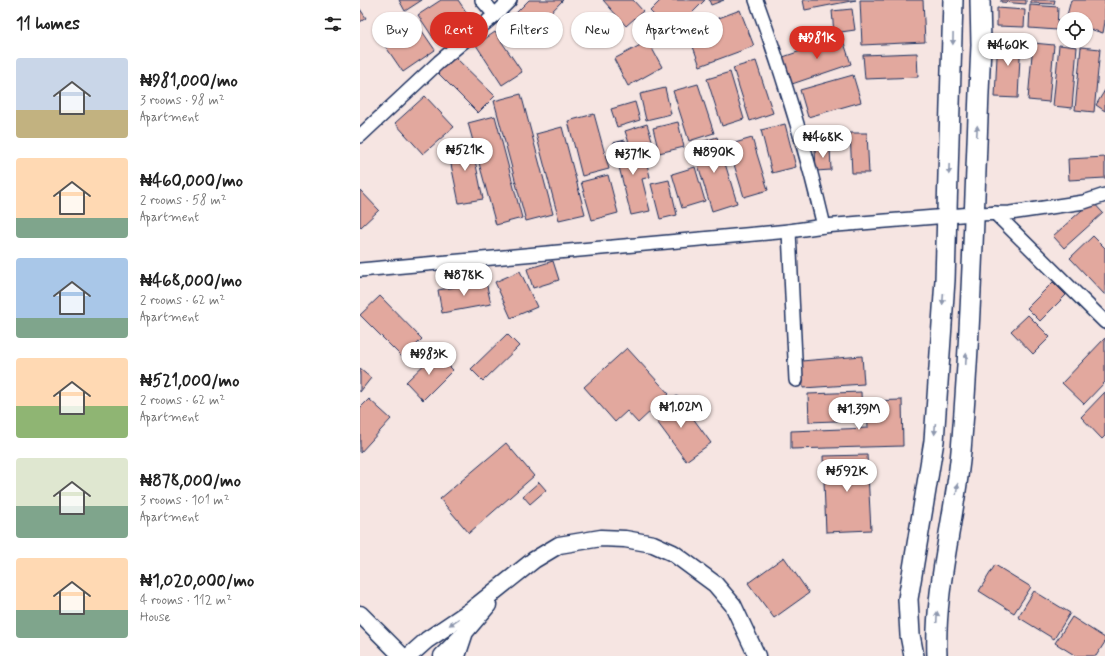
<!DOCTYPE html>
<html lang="en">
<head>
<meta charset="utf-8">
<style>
  body { margin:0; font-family:Mynerve,sans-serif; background:#f6f6f6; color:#222; height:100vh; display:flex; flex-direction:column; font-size:15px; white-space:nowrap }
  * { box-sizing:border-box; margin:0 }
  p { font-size:13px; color:#767676 }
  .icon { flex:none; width:22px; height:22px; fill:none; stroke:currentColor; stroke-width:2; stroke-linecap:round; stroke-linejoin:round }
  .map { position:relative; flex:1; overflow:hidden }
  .details { display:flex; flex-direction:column; background:#fff; width:360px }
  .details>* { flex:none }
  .banner { position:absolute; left:12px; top:12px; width:380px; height:36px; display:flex; gap:8px }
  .tools { position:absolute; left:697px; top:12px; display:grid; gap:8px }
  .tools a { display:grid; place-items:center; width:36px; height:36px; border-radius:50%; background:#fff; box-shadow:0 1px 3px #0004; font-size:20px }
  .price { position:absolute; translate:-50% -34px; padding:0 9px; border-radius:14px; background:#fff; color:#222; font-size:13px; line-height:26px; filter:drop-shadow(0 1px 2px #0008) }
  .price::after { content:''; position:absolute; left:50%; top:24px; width:12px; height:9px; margin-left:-6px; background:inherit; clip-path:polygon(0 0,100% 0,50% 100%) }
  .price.selected { background:#d93025; color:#fff }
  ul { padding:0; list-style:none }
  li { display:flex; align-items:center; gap:12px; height:100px; padding:0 16px }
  li span { display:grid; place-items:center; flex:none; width:112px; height:80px; border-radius:4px; color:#555 }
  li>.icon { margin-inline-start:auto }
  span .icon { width:48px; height:48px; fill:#fffc; stroke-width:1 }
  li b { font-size:17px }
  h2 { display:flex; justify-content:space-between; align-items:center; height:48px; padding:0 16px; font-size:17px }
  .tag { padding:0 14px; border-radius:18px; background:#fff; box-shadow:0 1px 3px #0004; font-size:14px; line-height:36px }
  .tag.selected { background:#d93025; color:#fff }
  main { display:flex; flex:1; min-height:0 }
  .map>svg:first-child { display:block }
  .building { fill:#e2a89e; stroke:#1b2f5e }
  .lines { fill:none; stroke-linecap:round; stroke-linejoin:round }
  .minor-casing { stroke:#1b2f5e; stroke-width:16 }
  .tertiary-casing { stroke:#1b2f5e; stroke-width:19 }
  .secondary-casing { stroke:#1b2f5e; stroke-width:22 }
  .minor { stroke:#fff; stroke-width:13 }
  .tertiary { stroke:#fff; stroke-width:16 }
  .secondary { stroke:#fff; stroke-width:19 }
  .oneway { fill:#8d97ae }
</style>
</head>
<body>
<main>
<section class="details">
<h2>11 homes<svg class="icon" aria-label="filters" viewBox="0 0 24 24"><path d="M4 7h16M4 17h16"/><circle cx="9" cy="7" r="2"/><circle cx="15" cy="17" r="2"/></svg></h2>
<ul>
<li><span style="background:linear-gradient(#c9d6e8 65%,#c2b280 0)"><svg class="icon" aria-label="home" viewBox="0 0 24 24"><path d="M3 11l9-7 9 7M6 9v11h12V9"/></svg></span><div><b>₦981,000/mo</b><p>3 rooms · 98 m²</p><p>Apartment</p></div></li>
<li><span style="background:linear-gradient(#ffd9b3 75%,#7fa58c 0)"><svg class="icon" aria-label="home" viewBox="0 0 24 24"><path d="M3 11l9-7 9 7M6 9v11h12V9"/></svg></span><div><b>₦460,000/mo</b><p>2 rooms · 58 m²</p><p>Apartment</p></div></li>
<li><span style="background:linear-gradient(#a9c7e8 75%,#7fa58c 0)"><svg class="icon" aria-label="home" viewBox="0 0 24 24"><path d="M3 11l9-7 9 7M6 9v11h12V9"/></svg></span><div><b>₦468,000/mo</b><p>2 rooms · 62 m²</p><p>Apartment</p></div></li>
<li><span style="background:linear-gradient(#ffd9b3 60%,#8fb573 0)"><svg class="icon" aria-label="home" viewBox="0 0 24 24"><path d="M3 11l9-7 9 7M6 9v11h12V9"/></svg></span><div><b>₦521,000/mo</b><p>2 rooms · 62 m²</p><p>Apartment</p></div></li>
<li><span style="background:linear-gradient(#dfe7d0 60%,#7fa58c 0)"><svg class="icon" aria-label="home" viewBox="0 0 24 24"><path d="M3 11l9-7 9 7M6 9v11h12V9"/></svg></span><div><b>₦878,000/mo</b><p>3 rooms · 101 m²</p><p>Apartment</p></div></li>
<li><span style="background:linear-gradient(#ffd9b3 65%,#7fa58c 0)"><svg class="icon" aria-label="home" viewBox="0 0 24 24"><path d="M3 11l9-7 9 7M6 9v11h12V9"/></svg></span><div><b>₦1,020,000/mo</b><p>4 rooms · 112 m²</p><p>House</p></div></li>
</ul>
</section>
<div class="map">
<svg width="745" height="656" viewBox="0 0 745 656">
  <rect width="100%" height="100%" fill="#f6e5e2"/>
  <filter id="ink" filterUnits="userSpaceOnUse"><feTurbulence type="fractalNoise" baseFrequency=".025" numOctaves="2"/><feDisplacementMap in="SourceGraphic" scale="8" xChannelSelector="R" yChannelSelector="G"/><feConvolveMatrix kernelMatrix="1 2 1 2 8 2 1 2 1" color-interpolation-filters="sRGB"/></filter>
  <g filter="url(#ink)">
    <g class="building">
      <polygon points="39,0 62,0 45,11"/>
      <polygon points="81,0 98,0 109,16 74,39 58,15"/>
      <polygon points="169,0 203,0 170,34 152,17"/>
      <polygon points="243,0 273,0 283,11 266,26"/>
      <polygon points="301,0 345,0 312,33 290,11"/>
      <polygon points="349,0 364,0 351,5"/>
      <polygon points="443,0 496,0 445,10"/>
      <polygon points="500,0 563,0 565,42 502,45"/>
      <polygon points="641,0 666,0 666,4 641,2"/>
      <polygon points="671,0 695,0 694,4 671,3"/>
      <polygon points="711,0 745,0 745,22 743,33 726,28 726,19 706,19"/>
      <polygon points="670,5 698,7 697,30 669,28"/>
      <polygon points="637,8 665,10 664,27 637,26"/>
      <polygon points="0,9 6,18 0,22"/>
      <polygon points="492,9 495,30 474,33 472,11"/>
      <polygon points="380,10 394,46 340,66 327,30"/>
      <polygon points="51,15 75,50 43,72 19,37"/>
      <polygon points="135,32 162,72 142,85 116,45"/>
      <polygon points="638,36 661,37 658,98 635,97"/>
      <polygon points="482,37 491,64 432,84 423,57"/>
      <polygon points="288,41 302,67 268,86 254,59"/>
      <polygon points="673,43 694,45 689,102 668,100"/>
      <polygon points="699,45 717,47 712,108 693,106"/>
      <polygon points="721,47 740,49 734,112 715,110"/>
      <polygon points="557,53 558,77 505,79 503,55"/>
      <polygon points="94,56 135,96 118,113 78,73"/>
      <polygon points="396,61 413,113 390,121 373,68"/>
      <polygon points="370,72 384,119 362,126 347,79"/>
      <polygon points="493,75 501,102 448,117 440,90"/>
      <polygon points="338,84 354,133 329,141 313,91"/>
      <polygon points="305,88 311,114 286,120 280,94"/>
      <polygon points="745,90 745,111 736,105"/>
      <polygon points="161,94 193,214 166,221 134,101"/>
      <polygon points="65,96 94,127 63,154 35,123"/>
      <polygon points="275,102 280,120 257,127 251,109"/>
      <polygon points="234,114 249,169 222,176 208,121"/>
      <polygon points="135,116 162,218 136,225 108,123"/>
      <polygon points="318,122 324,147 299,153 293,128"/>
      <polygon points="287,124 292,140 270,146 265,131"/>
      <polygon points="425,124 436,167 412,173 401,130"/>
      <polygon points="202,127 225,214 199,220 176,134"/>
      <polygon points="490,133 507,133 509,173 492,173"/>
      <polygon points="357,137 377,203 352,211 332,145"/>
      <polygon points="392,138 408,190 384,197 368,145"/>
      <polygon points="265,140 267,151 283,147 290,177 282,179 290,211 271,215 253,143"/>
      <polygon points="111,141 123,199 99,203 87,145"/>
      <polygon points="470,147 471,170 456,171 455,148"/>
      <polygon points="745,157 745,178 709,180 708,159"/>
      <polygon points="335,167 345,201 322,208 312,174"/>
      <polygon points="248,175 258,213 232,220 221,182"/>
      <polygon points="309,180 317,215 300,219 291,184"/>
      <polygon points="0,190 19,210 1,227 0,226"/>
      <polygon points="732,201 743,213 704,248 693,236"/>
      <polygon points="733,236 745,248 745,295 710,258"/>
      <polygon points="193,261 199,280 173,288 167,269"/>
      <polygon points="160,271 177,307 151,318 135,282"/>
      <polygon points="126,282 131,304 82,313 78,290"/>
      <polygon points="693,282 706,295 680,321 667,308"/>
      <polygon points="20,296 62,339 43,358 0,315"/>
      <polygon points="668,315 690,337 673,354 651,331"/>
      <polygon points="147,334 159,346 123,381 111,369"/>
      <polygon points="745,338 745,382 724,404 702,383"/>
      <polygon points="267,348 309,394 278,423 267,411 255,422 224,387"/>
      <polygon points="76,353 93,370 63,400 46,382"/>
      <polygon points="502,356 504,384 443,388 441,361"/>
      <polygon points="0,369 11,378 0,392"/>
      <polygon points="501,392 502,420 449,422 448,394"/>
      <polygon points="745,392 745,436 742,439 721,417"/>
      <polygon points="317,396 351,443 326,461 292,415"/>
      <polygon points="9,399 31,419 0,453 0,408"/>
      <polygon points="542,400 543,446 431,449 431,431 508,428 507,401"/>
      <polygon points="146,443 174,476 109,533 80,499"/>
      <polygon points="507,455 511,530 466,532 463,456"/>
      <polygon points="179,482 186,490 170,504 163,496"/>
      <polygon points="424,557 449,593 414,618 388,583"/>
      <polygon points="635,565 671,587 654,613 619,591"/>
      <polygon points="674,591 710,613 694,639 658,617"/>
      <polygon points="712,617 745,638 745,642 736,656 716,656 695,643"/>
    </g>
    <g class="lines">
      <defs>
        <g id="minor">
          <polyline points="122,0 135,15"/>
          <path d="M396 0C423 74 446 149 464 226"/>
          <polyline points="0,136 79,62 135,15 150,0"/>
          <polyline points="635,213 745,322"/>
          <polyline points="429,231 436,380"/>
          <polyline points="0,270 429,231 464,226 613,214 650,213 724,202 745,195"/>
        </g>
        <g id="tertiary">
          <polyline points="0,614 42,656"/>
          <polyline points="49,656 67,640 110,611 174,560 199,545 241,538 265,539 293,544 313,553 355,584 373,605 397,656"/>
          <polyline points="82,656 102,636"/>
          <polyline points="97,656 105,632 128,605"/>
        </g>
        <g id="secondary">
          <polyline points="554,656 550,635 548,599 574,441 585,280 593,0"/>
          <path d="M577 656C574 590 595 518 601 451 612 316 615 180 621 45L620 0"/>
        </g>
      </defs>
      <use href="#minor" class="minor-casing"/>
      <use href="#tertiary" class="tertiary-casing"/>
      <use href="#secondary" class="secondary-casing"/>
      <use href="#minor" class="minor"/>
      <use href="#tertiary" class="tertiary"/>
      <use href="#secondary" class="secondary"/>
    </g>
    <defs><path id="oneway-solid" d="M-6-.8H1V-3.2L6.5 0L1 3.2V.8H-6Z"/></defs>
    <g class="oneway">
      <use href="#oneway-solid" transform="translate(593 39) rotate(91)"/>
      <use href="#oneway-solid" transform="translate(617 131) rotate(-87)"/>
      <use href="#oneway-solid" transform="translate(589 169) rotate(92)"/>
      <use href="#oneway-solid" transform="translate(583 299) rotate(94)"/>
      <use href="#oneway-solid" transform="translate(606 359) rotate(-87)"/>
      <use href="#oneway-solid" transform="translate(575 429) rotate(94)"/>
      <use href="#oneway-solid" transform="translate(597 489) rotate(-82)"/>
      <use href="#oneway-solid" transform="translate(577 617) rotate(-87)"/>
      <use href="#oneway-solid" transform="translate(94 622) rotate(146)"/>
    </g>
  </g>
</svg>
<div class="tools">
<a><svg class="icon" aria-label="locate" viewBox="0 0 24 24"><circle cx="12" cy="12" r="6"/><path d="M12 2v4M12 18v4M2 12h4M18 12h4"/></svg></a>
</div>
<b class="price selected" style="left:457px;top:60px">₦981K</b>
<b class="price" style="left:648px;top:67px">₦460K</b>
<b class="price" style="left:463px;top:159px">₦468K</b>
<b class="price" style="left:105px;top:172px">₦521K</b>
<b class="price" style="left:354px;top:174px">₦890K</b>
<b class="price" style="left:273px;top:176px">₦371K</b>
<b class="price" style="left:104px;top:297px">₦878K</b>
<b class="price" style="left:69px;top:376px">₦983K</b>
<b class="price" style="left:321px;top:429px">₦1.02M</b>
<b class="price" style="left:499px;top:431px">₦1.39M</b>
<b class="price" style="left:487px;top:493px">₦592K</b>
<div class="banner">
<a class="tag">Buy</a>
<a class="tag selected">Rent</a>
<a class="tag">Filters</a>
<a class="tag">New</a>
<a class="tag">Apartment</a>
</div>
</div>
</main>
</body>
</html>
